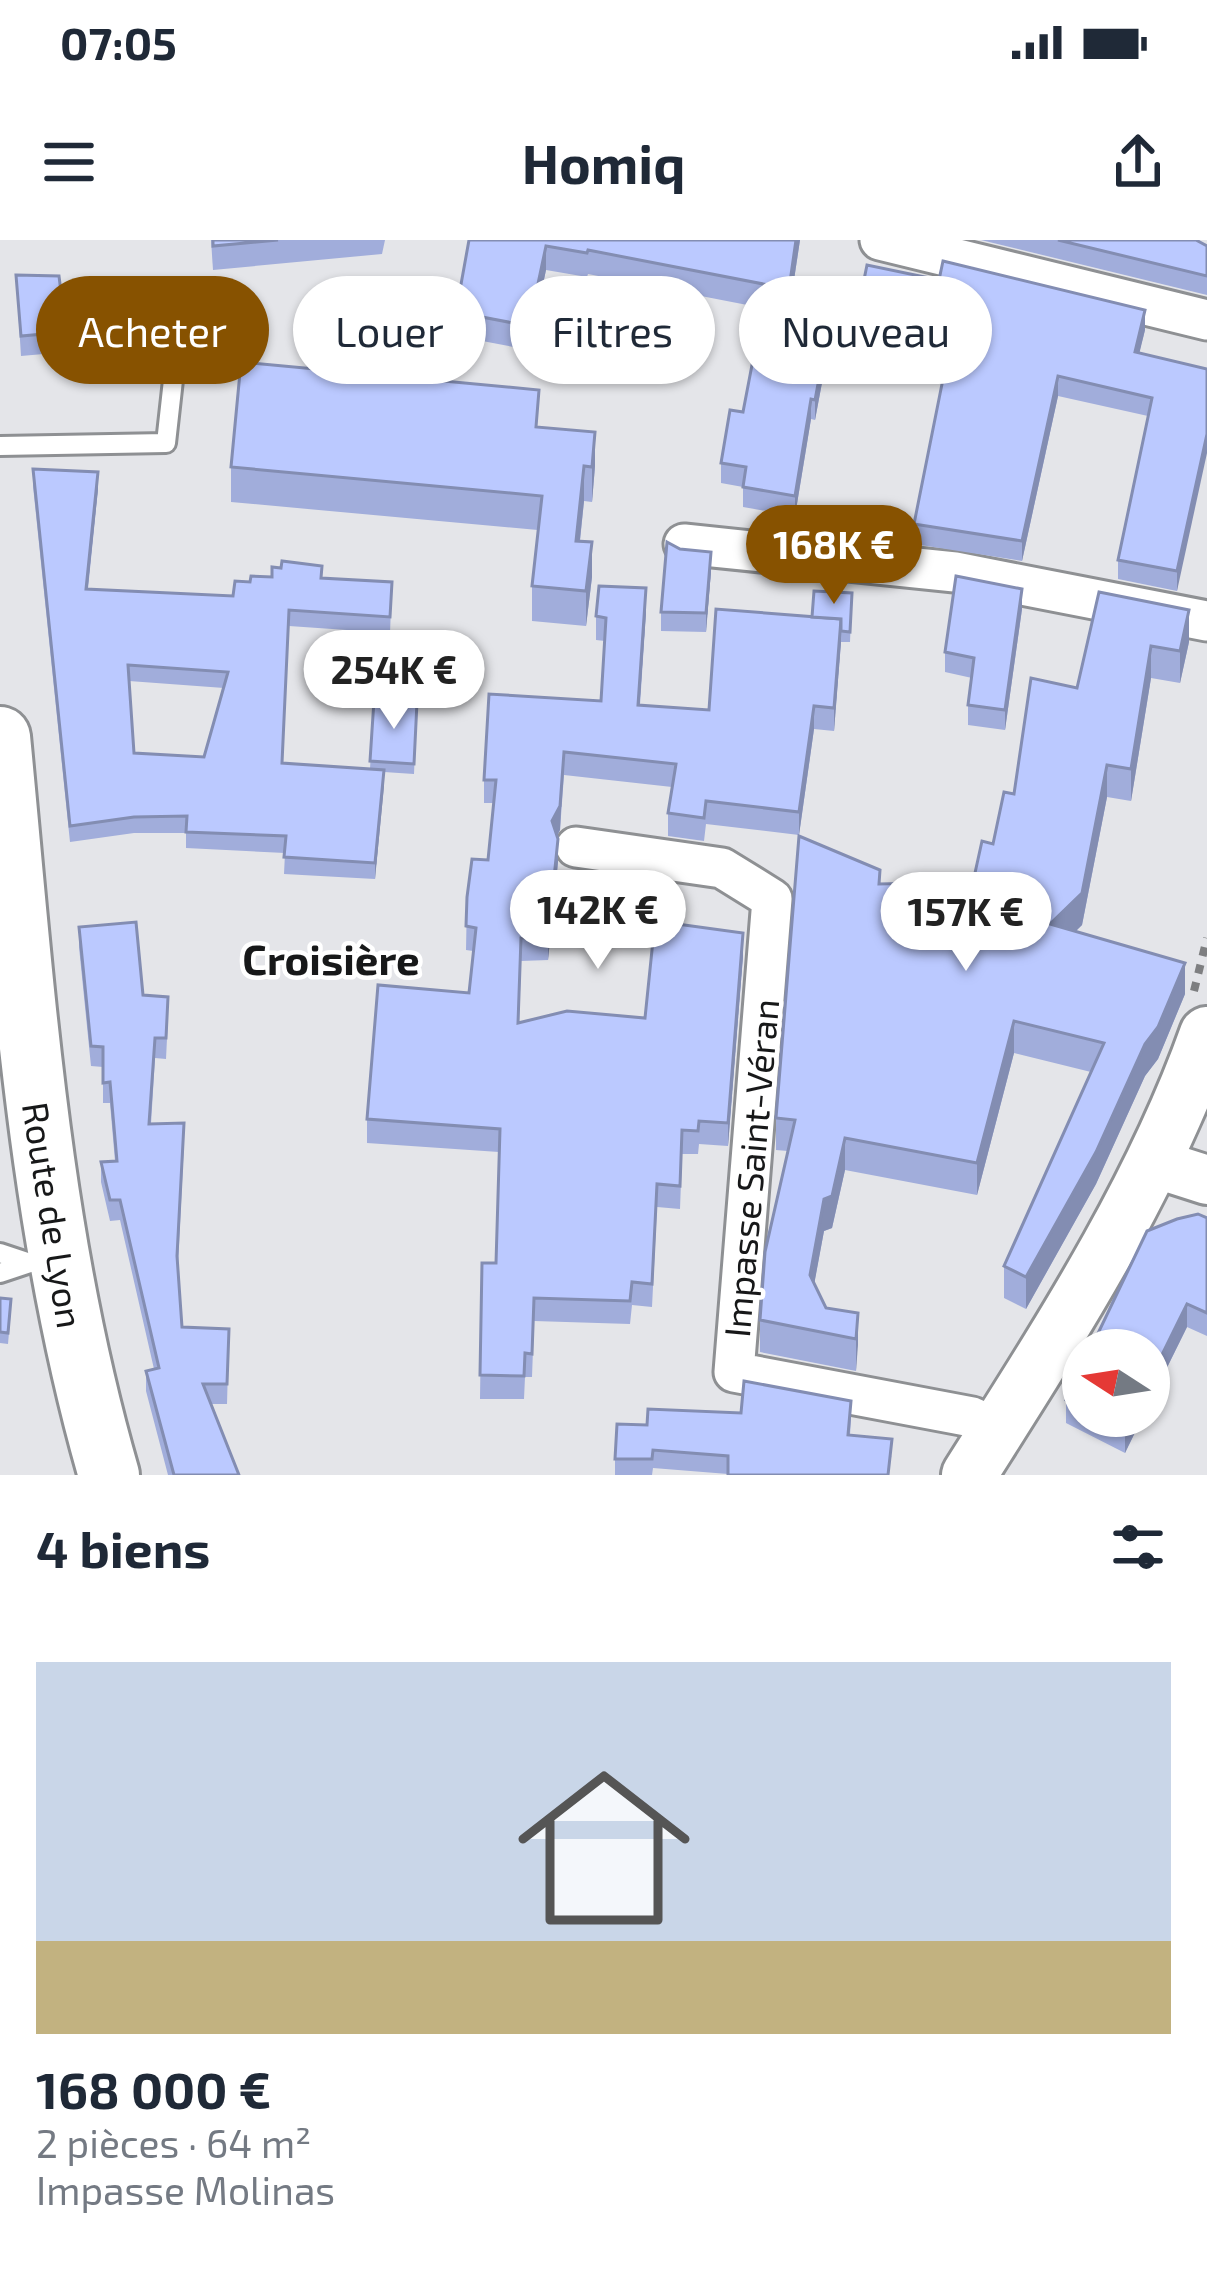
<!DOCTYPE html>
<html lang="fr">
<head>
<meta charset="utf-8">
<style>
  body { margin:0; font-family:"Exo 2",sans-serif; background:#f6f6f7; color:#1f2937; height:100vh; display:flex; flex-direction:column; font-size:45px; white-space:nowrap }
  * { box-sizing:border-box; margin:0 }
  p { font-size:39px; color:#747a83 }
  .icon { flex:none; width:66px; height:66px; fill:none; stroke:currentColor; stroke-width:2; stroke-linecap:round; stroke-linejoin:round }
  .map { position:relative; height:1235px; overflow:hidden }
  .panel { display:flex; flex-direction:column; background:#fff; flex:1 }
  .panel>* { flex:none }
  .banner { position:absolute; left:36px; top:36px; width:1137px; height:108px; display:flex; gap:24px }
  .needle { width:78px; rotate:282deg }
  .controls { position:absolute; left:1062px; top:1089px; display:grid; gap:24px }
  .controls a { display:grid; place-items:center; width:108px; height:108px; border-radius:50%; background:#fff; box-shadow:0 3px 9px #0004; font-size:60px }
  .price { position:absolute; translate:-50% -102px; padding:0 27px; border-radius:42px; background:#fff; color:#222; font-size:39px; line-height:78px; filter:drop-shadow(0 3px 6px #0008) }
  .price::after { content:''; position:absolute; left:50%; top:72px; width:36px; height:27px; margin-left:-18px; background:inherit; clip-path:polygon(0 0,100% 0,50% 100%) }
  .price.on { background:#875200; color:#fff }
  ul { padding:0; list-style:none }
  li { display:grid; align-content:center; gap:24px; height:636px; padding:0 36px }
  li span { display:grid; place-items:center; height:372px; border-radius:0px; color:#555 }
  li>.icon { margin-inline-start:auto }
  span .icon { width:216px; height:216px; fill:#fffc; stroke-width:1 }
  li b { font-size:51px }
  h2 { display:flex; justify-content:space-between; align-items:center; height:144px; padding:0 36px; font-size:51px }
  .tag { padding:0 42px; border-radius:54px; background:#fff; box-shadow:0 3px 9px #0004; font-size:42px; line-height:108px }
  .tag.on { background:#875200; color:#fff }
  .status { display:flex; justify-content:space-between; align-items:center; height:84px; padding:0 60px; background:#fff; direction:ltr }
  .status svg { height:33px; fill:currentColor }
  header { display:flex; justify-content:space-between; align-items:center; height:156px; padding:0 36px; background:#fff; font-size:54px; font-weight:700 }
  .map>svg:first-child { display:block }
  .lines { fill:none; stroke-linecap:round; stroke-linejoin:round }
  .service-casing { stroke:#8e9093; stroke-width:24 }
  .minor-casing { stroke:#8e9093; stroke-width:45 }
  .tertiary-casing { stroke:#8e9093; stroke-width:54 }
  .secondary-casing { stroke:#8e9093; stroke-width:60 }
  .primary-casing { stroke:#8e9093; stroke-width:66 }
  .path { stroke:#7e7f81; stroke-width:8; stroke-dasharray:9 9; stroke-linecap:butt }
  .service { stroke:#fff; stroke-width:18 }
  .minor { stroke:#fff; stroke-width:39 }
  .tertiary { stroke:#fff; stroke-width:48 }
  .secondary { stroke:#fff; stroke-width:54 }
  .primary { stroke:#fff; stroke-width:60 }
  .wall { fill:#a1addb; fill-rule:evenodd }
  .shaded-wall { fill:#838db2 }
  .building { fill:#bbc9ff; stroke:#838db2; stroke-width:3; fill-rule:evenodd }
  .labels { text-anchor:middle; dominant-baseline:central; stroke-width:9; stroke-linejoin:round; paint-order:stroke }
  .street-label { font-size:36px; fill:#171819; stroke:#fff }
  .quarter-label { font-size:42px; font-weight:bold; fill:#171819; stroke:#fff }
</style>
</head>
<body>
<div class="status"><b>07:05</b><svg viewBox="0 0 49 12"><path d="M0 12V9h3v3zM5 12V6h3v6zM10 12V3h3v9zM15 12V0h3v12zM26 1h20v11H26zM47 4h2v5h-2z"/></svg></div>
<header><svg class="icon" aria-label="menu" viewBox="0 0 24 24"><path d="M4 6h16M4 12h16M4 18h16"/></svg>Homiq<svg class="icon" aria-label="share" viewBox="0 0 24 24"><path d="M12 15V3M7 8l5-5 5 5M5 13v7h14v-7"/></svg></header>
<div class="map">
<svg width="1207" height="1235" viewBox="0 0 1207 1235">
  <rect width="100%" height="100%" fill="#e4e5e9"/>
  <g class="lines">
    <defs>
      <g id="service">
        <polyline points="0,206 166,203 174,131"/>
        <polyline points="0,1013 30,1023 53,1022"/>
        <polyline points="0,1033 30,1023"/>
      </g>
      <g id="minor">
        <polyline points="880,0 1207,80"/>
        <polyline points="684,304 955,332 1207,381"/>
        <polyline points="576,607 722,628 772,659 734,1132 972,1177 999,1189"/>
      </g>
      <polyline id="tertiary" points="1154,923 1207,940"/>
      <path id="secondary" d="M969 1235C1058 1094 1151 952 1207 794"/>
      <path id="primary" d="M0 497C24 745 39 994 109 1235"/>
    </defs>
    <use href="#service" class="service-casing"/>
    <use href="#minor" class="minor-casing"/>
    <use href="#tertiary" class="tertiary-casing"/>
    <use href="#secondary" class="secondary-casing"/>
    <use href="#primary" class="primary-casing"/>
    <polyline class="path" points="1194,751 1207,698"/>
    <use href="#service" class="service"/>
    <use href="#minor" class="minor"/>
    <use href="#tertiary" class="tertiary"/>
    <use href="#secondary" class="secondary"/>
    <use href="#primary" class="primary"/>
  </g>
  <g class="wall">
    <polygon points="211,0 385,0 382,14 213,30"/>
    <polygon points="469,0 800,0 789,73 588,34 587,37 546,30 529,110 456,96 456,72"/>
    <polygon points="981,0 1196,0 1207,6 1207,55"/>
    <polygon points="867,25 1145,90 1139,113 1207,129 1177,351 1118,339 1118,320 1148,176 1058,156 1022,321 914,304 914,284 950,108 935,105 937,76 855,103"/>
    <polygon points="16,35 66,92 66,112 21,116"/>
    <polygon points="828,111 815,180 811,179 795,276 743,267 743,247 721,243 721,223 743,172"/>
    <polygon points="539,187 595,226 592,262 584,261 580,301 592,337 586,386 532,381 532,346 538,290 231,262 231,227"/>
    <path d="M33 229 98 249 88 349 233 356 250 342 322 338 392 342 390 393 289 386 282 523 370 529 374 460 417 462 414 534 384 532 375 639 284 634 285 613 186 608V593H134L70 602 33 246ZM129 441 224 448 204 517 134 513Z"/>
    <polygon points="680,309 711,331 706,392 661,391 661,372"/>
    <polygon points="1099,352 1189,402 1180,443 1151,438 1131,561 1107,557 1082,685 1076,691 1185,754 1158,819 1145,836 1096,944 1026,1069 1004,1058 1004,1026 1091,832 1014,813 977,955 845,930 832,988 824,991 814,1044 826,1068 858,1073 856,1131 760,1112 760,1080 788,911 776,910 776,878 880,644 973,642 993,604 1014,554 1077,448"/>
    <polygon points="852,353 850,402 841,402 834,491 814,489 799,595 706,584 704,601 668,596 668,573 672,547 564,535 560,590 557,596 558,622 548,720 521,721 519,783 645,778 743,716 728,906 699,904 698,914 682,914 680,969 657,967 652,1067 632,1065 630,1084 534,1081 532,1137 525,1137 524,1159 480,1159 482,1023 496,1023 499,912 367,903 367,879 469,753 473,711 466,710 467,657 488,620 493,563 484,563 484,540 601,461 605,401 596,400 596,376 646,372 640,465 709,470 812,377"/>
    <polygon points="1022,369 1005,490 968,485 968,465 972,438 945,432 945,412"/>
    <polygon points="79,687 143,755 168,778 166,819 155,818 151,884 184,903 178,1025 182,1087 229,1089 227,1164 211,1164 239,1235 168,1235 146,1151 146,1131 154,1129 120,980 110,981 101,942 101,922 115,921 110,863 103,863 103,827 91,826 79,707"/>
    <polygon points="1207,978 1207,1096 1187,1087 1149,1164"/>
    <polygon points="0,1058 11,1069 8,1104 0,1103"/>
    <polygon points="1083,1124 1083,1176 1143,1176 1125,1213 1066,1183 1066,1160"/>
    <polygon points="851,1179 850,1195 892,1217 728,1234 653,1228 652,1235 615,1235 615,1219 647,1185"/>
  </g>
  <g class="shaded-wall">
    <polygon points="796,0 800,0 789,73 789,49"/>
    <polygon points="546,6 546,30 529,110 529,86"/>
    <polygon points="942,55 942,74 855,103 855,84"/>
    <polygon points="1145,70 1145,90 1135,131 1135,112"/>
    <polygon points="828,91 828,111 815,180 815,160"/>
    <polygon points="1058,136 1058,156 1022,321 1022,301"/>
    <polygon points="811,159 811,179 795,276 795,256"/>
    <polygon points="595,192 595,226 592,262 592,227"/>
    <polygon points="1207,194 1207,213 1177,351 1177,331"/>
    <polygon points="584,226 584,261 576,336 576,301"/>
    <polygon points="98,232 98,249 86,365 86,349"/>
    <polygon points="592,302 592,337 586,386 586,351"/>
    <polygon points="711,312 711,331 706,392 706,373"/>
    <polygon points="646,348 646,372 638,488 638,465"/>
    <polygon points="1022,349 1022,369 1005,490 1005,470"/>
    <polygon points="1189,370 1189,402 1180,443 1180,411"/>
    <polygon points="841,379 841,402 834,491 834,468"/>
    <polygon points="1151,406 1151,438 1131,561 1131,529"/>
    <polygon points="814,466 814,489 799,595 799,572"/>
    <polygon points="564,512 560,590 552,605 552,581"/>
    <polygon points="1107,525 1107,557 1082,685 1050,716 1050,684"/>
    <polygon points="384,530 384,546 375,639 375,623"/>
    <polygon points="558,599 558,622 548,720 548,697"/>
    <polygon points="743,693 743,716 728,906 728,883"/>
    <polygon points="1185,723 1185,754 1158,819 1145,836 1096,944 1026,1069 1026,1037"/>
    <polygon points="1014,781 1014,813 977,955 977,923"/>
    <polygon points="845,898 845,930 832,988 824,991 810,1067 810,1035 824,959"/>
    <polygon points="1187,1064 1187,1087 1149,1164 1149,1141"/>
    <polygon points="858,1073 858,1105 856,1131 856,1099"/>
    <polygon points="1132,1176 1143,1176 1125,1213 1125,1190"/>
  </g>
  <g class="building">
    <polygon points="213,0 278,0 213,6"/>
    <polygon points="469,0 796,0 789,49 588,10 587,13 546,6 529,86 456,72"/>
    <polygon points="1058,0 1196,0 1207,6 1207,36"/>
    <polygon points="943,21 1145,70 1135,112 1207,129 1207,194 1177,331 1118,320 1152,158 1058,136 1022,301 914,284 953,89 935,85 942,55 855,84 867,25 939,40"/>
    <polygon points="16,35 59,36 66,92 21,96"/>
    <polygon points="761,78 828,91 815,160 811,159 795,256 743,247 746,227 721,223 730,170 743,172"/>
    <polygon points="241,122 539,150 536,187 595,192 592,227 584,226 576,301 592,302 586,351 532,346 542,256 231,227"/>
    <path d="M33 229 98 232 86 349 233 356 235 341 250 342 251 336 272 337V327L281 328 282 321 322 326 321 338 392 342 390 377 289 370 282 523 384 530 375 623 284 617 286 596 186 592 187 576 134 577 70 586ZM128 425 228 432 204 517 134 513Z"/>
    <polygon points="667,302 680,309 711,312 706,373 661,372"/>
    <polygon points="956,336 1022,349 1005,470 968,465 974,418 945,412"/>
    <polygon points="599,346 646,348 638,465 709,470 716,369 841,379 834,468 814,466 799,572 706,561 704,578 668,573 676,524 564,512 560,566 552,581 558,599 548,697 521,698 518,783 567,771 645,778 655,681 743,693 728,883 699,881 698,891 682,890 680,946 657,944 652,1044 632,1042 630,1061 534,1058 532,1114 525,1113 524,1136 480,1135 482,1023 496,1023 500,889 367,879 378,745 469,753 476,688 466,686 467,657 472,619 488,620 496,540 484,540 489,454 601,461 606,378 596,376"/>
    <polygon points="814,351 852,353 850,392 841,391 841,379 812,377"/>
    <polygon points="1099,352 1189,370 1180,411 1151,406 1131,529 1107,525 1082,653 1050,684 1185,723 1158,787 1145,804 1096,912 1026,1037 1004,1026 1104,803 1014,781 977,923 845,898 832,956 824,959 810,1035 826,1068 858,1073 856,1099 760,1080 765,1012 795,880 776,878 799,596 880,630 879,644 973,642 982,601 993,604 1004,552 1014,554 1031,438 1077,448"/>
    <polygon points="374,460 417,462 414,524 370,521"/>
    <polygon points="136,682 143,755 168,757 166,798 155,798 149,884 184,883 177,1016 182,1087 229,1089 227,1144 203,1144 239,1235 174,1235 146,1131 159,1128 120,960 110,960 101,922 117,921 110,842 103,843 103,807 91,806 79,687"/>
    <polygon points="1198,974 1207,978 1207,1073 1187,1064 1149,1141 1149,1110 1090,1110 1147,991 1177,979"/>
    <polygon points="0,1058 11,1059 8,1093 0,1092"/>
    <polygon points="1083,1124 1083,1169 1066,1160"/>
    <polygon points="744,1141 851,1161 848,1195 892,1199 888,1235 728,1235 728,1216 653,1210 652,1219 615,1219 617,1184 647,1185 648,1169 741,1173"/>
    <polygon points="1097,1176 1132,1176 1125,1190"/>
  </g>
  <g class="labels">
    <g class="street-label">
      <text transform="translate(750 928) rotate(-85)">Impasse Saint-Véran</text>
      <text transform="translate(54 975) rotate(81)">Route de Lyon</text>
    </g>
    <g class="quarter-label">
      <text x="331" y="718">Croisière</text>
    </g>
  </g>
</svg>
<div class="controls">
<a><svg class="needle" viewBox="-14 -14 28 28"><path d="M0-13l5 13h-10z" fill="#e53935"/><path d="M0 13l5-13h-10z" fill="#747a83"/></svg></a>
</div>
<b class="price on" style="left:834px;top:367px">168K €</b>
<b class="price" style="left:394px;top:492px">254K €</b>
<b class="price" style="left:598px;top:732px">142K €</b>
<b class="price" style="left:966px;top:734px">157K €</b>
<div class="banner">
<a class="tag on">Acheter</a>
<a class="tag">Louer</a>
<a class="tag">Filtres</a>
<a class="tag">Nouveau</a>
</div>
</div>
<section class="panel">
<h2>4 biens<svg class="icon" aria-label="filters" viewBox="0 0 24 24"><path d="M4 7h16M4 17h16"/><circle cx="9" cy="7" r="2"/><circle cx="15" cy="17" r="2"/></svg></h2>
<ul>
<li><span style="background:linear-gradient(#c9d6e8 75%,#c2b280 0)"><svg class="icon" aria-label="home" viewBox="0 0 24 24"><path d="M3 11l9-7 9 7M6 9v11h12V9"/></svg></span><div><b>168 000 €</b><p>2 pièces · 64 m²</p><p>Impasse Molinas</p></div></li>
</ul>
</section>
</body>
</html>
